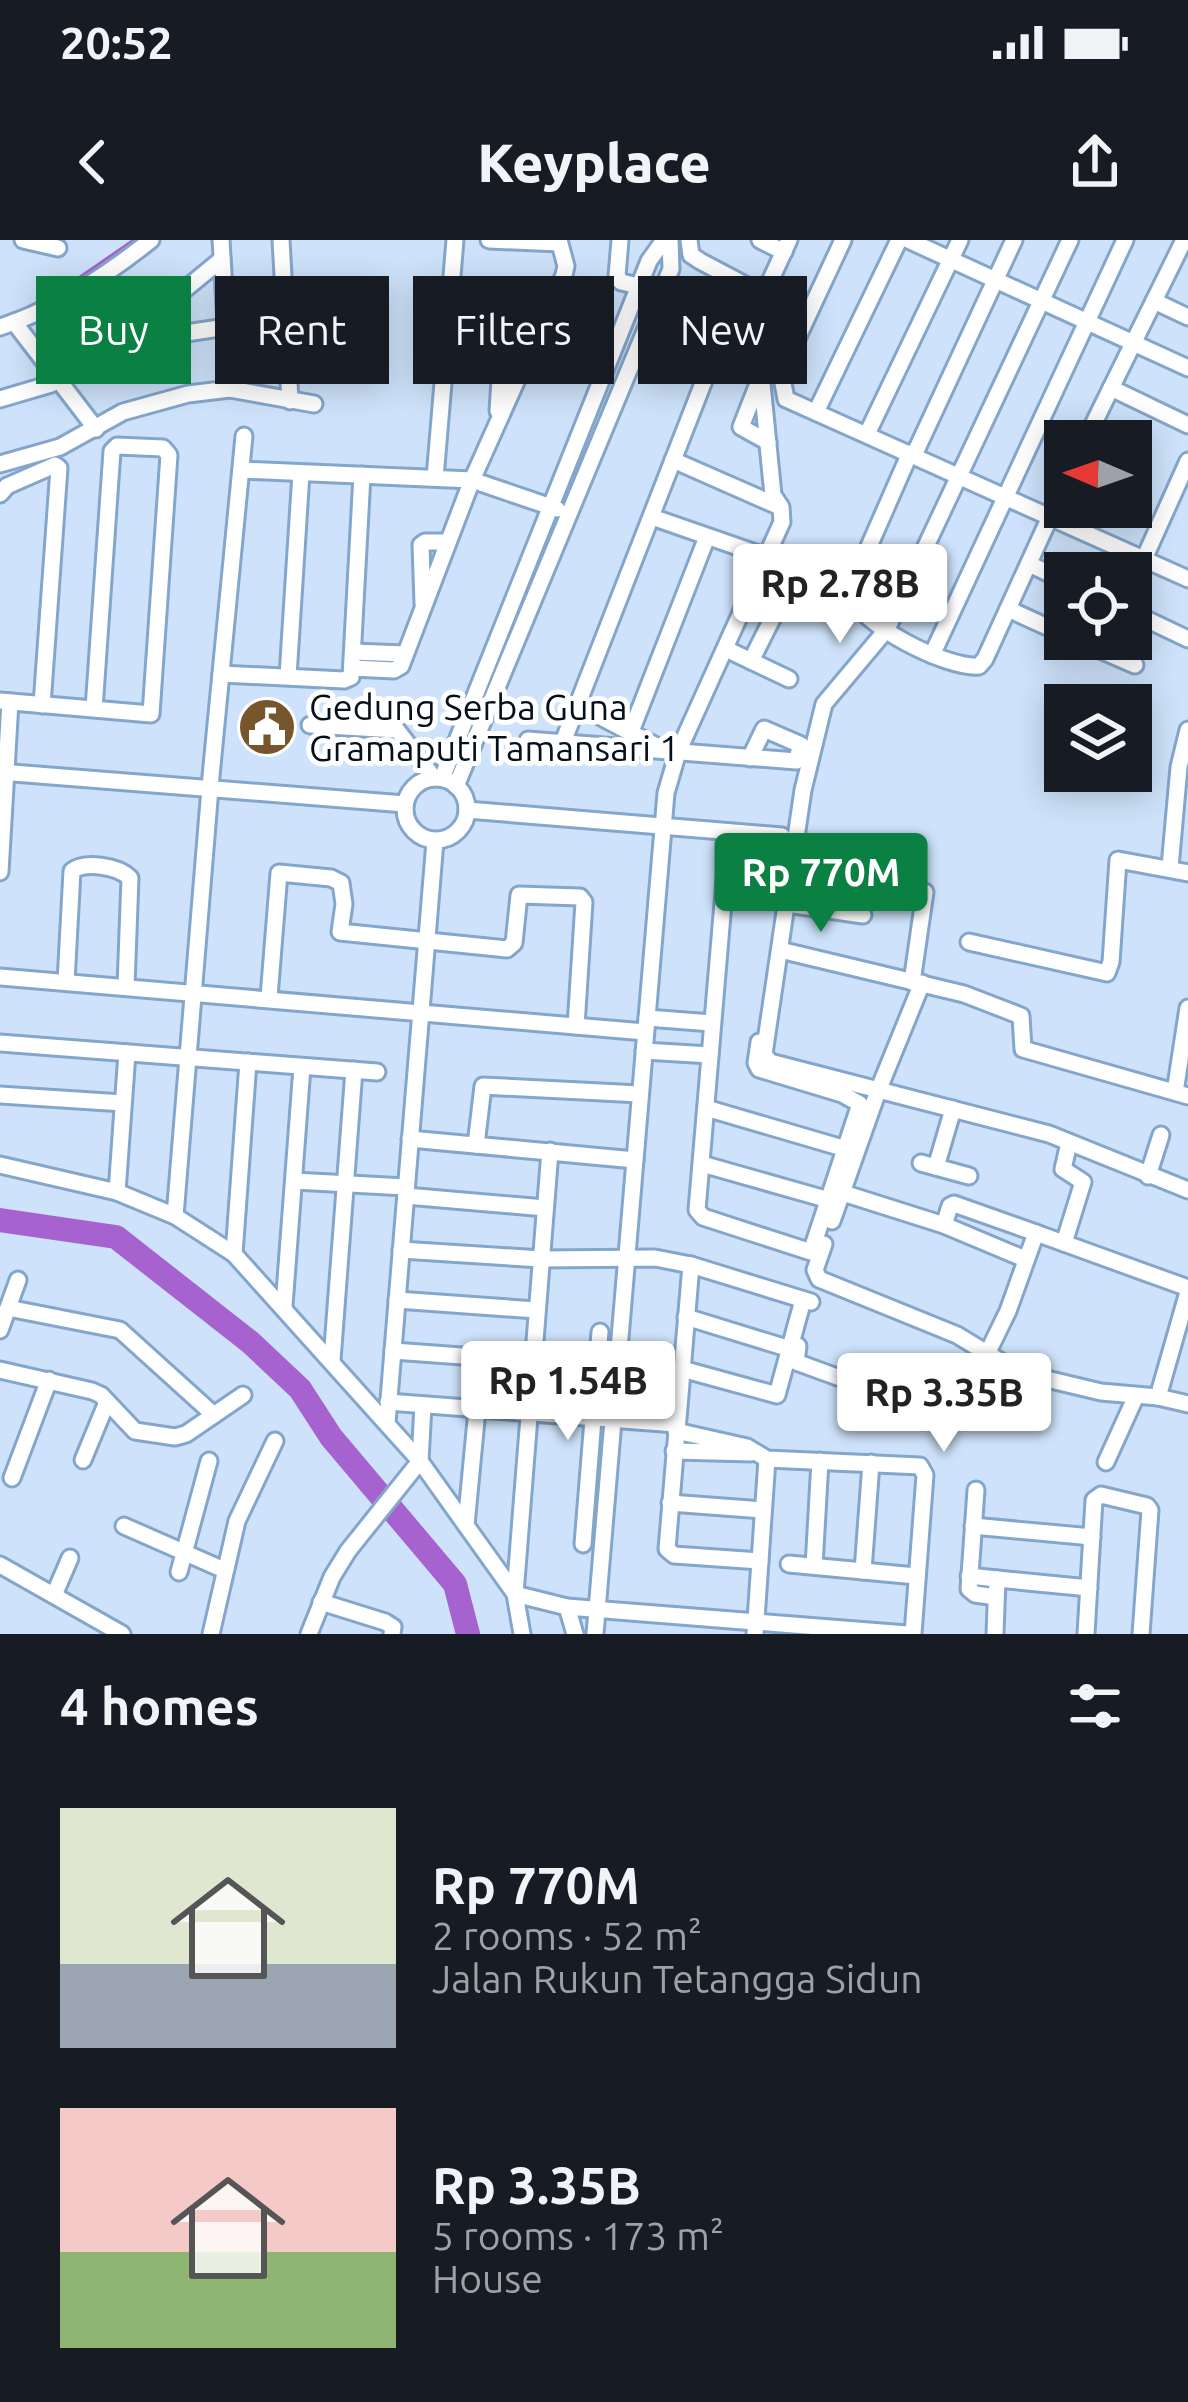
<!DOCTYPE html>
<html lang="en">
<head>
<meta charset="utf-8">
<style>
  body { margin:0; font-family:Ubuntu,sans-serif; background:#242831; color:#f1f3f6; height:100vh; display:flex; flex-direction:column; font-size:45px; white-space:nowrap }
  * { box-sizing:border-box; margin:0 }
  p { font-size:39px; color:#9ea1a6 }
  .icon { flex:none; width:66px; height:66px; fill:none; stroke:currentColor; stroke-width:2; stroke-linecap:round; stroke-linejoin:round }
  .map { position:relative; height:1394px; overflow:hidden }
  .sheet { display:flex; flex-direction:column; background:#171b24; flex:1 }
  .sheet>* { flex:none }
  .banner { position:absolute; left:36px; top:36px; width:1116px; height:108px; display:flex; gap:24px }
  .needle { width:78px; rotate:272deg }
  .fabs { position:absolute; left:1044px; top:180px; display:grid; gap:24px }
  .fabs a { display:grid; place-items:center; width:108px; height:108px; border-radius:0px; background:#171b24; box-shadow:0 6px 30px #0003; font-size:60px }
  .price { position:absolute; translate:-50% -102px; padding:0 27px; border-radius:12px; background:#fff; color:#222; font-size:39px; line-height:78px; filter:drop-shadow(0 3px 6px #0008) }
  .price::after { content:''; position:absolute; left:50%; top:72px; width:36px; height:27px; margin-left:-18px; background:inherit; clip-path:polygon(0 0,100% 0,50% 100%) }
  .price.selected { background:#0b8043; color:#fff }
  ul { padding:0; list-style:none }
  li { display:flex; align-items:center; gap:36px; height:300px; padding:0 60px }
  li span { display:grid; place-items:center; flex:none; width:336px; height:240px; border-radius:0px; color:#555 }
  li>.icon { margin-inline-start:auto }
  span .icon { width:144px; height:144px; fill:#fffc; stroke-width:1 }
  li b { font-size:51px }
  h2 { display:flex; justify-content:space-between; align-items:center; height:144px; padding:0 60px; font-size:51px }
  .pill { padding:0 42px; border-radius:0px; background:#171b24; box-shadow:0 6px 30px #0003; font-size:42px; line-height:108px }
  .pill.selected { background:#0b8043; color:#fff }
  .status { display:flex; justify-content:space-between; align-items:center; height:84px; padding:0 60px; background:#171b24; direction:ltr }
  .status svg { height:33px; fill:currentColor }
  header { display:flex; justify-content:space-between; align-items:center; height:156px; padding:0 60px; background:#171b24; font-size:54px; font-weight:800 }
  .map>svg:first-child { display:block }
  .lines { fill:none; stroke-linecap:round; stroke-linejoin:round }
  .stream { stroke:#a663cf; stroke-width:4.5 }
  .river { stroke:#a663cf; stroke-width:24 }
  .minor-casing { stroke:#84a6cb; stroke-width:21 }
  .minor { stroke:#fff; stroke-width:15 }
  .labels { text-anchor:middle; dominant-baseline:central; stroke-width:10; stroke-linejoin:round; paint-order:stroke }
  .poi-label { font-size:36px; fill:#05101d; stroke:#fff; text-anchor:start }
</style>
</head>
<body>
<div class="status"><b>20:52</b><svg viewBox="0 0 49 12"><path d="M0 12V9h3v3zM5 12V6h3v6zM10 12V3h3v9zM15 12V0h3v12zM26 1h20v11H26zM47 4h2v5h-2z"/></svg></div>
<header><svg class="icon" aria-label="back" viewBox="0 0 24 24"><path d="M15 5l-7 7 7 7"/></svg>Keyplace<svg class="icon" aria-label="share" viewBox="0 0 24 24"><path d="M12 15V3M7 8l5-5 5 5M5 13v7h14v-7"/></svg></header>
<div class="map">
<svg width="1188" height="1394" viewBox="0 0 1188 1394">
  <rect width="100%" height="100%" fill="#cee3fb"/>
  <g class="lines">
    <polyline class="stream" points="18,73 58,53 135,0"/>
    <polyline class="river" points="0,980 116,997 250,1102 300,1149 331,1197 455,1344 468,1394"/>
    <defs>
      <g id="minor">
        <polyline points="23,0 58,8"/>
        <polyline points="221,0 230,149"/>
        <polyline points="281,0 290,161"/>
        <polyline points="489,0 559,3"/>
        <polyline points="620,0 617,36 621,42 639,46"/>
        <polyline points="689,0 691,15 700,21 764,55"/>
        <polyline points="760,0 784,12"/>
        <polyline points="789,0 751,83 754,97 781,133 786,159 1188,339"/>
        <polyline points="908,0 1188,128"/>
        <polyline points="1070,0 887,389 824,464 803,550 764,814 770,822 1049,894 1188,950"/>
        <polyline points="450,50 552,57"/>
        <polyline points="1154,61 1188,77"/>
        <polyline points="14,82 96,189"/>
        <path d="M0 87C54 70 107 35 151 0"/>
        <polyline points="122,101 222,19"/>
        <polyline points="446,104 529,110"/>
        <polyline points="781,133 843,0"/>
        <polyline points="761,136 741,187 768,202"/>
        <polyline points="1111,148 1188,185"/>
        <polyline points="0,159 51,144 120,103 226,87"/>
        <polyline points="498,171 502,108"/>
        <polyline points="816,172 899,0"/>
        <polyline points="867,194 960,0"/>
        <polyline points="1085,201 1184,0"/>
        <path d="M910 213 849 352C858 384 947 429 979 426L985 419 1065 244"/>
        <polyline points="914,215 1014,0"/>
        <polyline points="673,220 780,267"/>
        <polyline points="0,224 60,207 123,172 188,154 230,149 314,164"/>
        <polyline points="241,230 472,240 557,269"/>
        <polyline points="435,238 455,0"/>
        <polyline points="0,254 7,246 55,225 59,228 42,465"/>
        <polyline points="652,277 767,317"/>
        <polyline points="1144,319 1188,221"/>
        <polyline points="1029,324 1065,341"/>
        <polyline points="423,364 421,305 425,302 448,302"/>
        <polyline points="1008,369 1065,395"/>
        <polyline points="1131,372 1188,399"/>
        <polyline points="1075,399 1135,425"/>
        <polyline points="726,409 789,439"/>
        <polyline points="353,412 405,414"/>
        <polyline points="932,415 1125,0"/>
        <polyline points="751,421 792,339"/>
        <polyline points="352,428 394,430 401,426 472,240 564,35 566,26 559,0"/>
        <polyline points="221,434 344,440 351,437 362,235"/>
        <polyline points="288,436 301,233"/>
        <polyline points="0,461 151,474 169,215 163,208 117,206 112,211 94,469"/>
        <polyline points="578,465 660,508"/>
        <polyline points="310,485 397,490 434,538"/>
        <polyline points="630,494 707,297"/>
        <polyline points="528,500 796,521 801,505 764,489 750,518"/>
        <polyline points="563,502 709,128 715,115 732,114 761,134 773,255 781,267 782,282 678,512 666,553 595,1394"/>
        <polyline points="0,532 405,564"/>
        <circle cx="436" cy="569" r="31"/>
        <polyline points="442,538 649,21 664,0"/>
        <polyline points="456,546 671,29 670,0"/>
        <polyline points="467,570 782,596 787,603 785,618"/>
        <polyline points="729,592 697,970 703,977 811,1012 860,864 842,854 759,829 756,823 759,802"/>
        <polyline points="1170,627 1179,527 1188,490"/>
        <polyline points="0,632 10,462"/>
        <polyline points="863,639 925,652 912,742"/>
        <polyline points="787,664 863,675"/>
        <polyline points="969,702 1107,733 1111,722 1118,620 1188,633"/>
        <polyline points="780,710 964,754 1021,776 1023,809 1188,856"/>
        <polyline points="0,737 645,792"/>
        <path d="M66 742 72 631C85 621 118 626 130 638L126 746"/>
        <polyline points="269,757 279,633 331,638 341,643 344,664 340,692 507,709 514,703 519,655 580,657 584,662 576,786"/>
        <polyline points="647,778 712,783"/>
        <polyline points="0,803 377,832"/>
        <polyline points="644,811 710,815"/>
        <polyline points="1175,852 1188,768"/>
        <polyline points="0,855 123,863"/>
        <polyline points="706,868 846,909"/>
        <polyline points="410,899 635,920"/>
        <polyline points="476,905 483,846 640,854"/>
        <polyline points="921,923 969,936"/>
        <polyline points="702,924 829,960"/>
        <polyline points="0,925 117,952 175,976 234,1014 420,1221 515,1354 522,1394"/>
        <polyline points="936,927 953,869"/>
        <polyline points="1148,936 1161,895"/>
        <polyline points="294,941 406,947"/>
        <polyline points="117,952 127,813"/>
        <polyline points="843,953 944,985 950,966 954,964 1036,993"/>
        <polyline points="406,956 545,968"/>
        <polyline points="175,976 211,536 244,196"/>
        <polyline points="832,981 878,851 922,743"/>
        <polyline points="944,985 1025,1019"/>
        <polyline points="1064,1003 1083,942 1063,929 1069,903"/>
        <polyline points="824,1004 815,1030 819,1039 957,1095 1008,1126 1034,1136 1101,1152 1158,1157 1188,1164"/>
        <polyline points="401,1010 541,1019 655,1018 691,1025 811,1062"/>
        <polyline points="234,1014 248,822"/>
        <polyline points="691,1025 667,1309 674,1315 760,1321"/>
        <polyline points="397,1060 536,1070"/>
        <polyline points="284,1066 302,827"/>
        <polyline points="8,1068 120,1090 214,1175"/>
        <polyline points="686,1077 790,1109"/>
        <polyline points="0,1090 18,1040"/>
        <polyline points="798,1106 796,1122 873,1150"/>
        <polyline points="393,1111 532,1121"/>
        <polyline points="988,1112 1008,1071 1036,993 1188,1048"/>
        <polyline points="332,1120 354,830"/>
        <polyline points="682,1129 777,1155 803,1060"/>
        <polyline points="0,1130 92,1151 101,1155 135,1191 175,1197 186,1194 243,1155"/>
        <polyline points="1158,1157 1188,1052"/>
        <polyline points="388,1162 676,1184"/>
        <polyline points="387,1183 435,601"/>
        <polyline points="676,1191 747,1207 767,1219 920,1226 925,1235 913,1394"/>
        <polyline points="674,1211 751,1213"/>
        <polyline points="83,1220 107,1162"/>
        <polyline points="1106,1222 1136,1156"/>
        <polyline points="12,1238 49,1140"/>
        <polyline points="976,1250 969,1349 975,1354 996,1357"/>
        <polyline points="670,1263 763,1270"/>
        <polyline points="466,1285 477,1170"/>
        <polyline points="124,1286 224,1330"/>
        <polyline points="973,1286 1092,1297"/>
        <polyline points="583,1304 600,1092"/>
        <polyline points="789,1324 916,1336"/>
        <polyline points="0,1325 122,1394"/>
        <polyline points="814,1326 820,1221"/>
        <polyline points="863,1331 871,1223"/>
        <polyline points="179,1332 209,1221"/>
        <polyline points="969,1336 997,1339 995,1394"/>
        <polyline points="997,1339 1089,1348"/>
        <polyline points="515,1354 550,911"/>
        <polyline points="515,1354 567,1367 907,1394"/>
        <polyline points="54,1355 70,1318"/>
        <polyline points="321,1362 385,1382 393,1387 392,1394"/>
        <polyline points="567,1367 575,1394"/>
        <polyline points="211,1394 237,1281 275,1201"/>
        <polyline points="309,1394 332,1337 348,1311 420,1221 423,1165"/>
        <polyline points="755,1394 767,1219"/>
        <polyline points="1086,1394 1094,1260 1101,1255 1147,1266 1150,1270 1141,1394"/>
      </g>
    </defs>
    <use href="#minor" class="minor-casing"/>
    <use href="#minor" class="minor"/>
  </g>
  <defs>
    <symbol id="civic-disc" viewBox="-11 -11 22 22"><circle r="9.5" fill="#77562d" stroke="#fff"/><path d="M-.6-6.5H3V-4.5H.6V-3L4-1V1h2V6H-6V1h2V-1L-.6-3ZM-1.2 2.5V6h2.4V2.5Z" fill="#fff"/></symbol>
  </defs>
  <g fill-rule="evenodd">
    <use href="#civic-disc" x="234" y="454" width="66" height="66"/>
  </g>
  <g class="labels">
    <g class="poi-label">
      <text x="309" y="466">Gedung Serba Guna<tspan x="309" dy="41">Gramaputi Tamansari 1</tspan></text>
    </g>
  </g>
</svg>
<div class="fabs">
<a><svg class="needle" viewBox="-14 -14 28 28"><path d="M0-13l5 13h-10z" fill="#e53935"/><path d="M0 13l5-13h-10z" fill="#9ea1a6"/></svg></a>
<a><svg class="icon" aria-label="locate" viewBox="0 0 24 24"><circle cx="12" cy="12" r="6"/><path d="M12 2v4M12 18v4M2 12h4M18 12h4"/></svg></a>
<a><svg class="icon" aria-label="layers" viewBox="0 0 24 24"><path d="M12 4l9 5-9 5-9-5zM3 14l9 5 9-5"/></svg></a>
</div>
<b class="price" style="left:840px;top:406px">Rp 2.78B</b>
<b class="price selected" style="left:821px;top:695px">Rp 770M</b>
<b class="price" style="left:568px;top:1203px">Rp 1.54B</b>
<b class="price" style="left:944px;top:1215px">Rp 3.35B</b>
<div class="banner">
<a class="pill selected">Buy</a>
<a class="pill">Rent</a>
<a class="pill">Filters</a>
<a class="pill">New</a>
</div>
</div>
<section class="sheet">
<h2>4 homes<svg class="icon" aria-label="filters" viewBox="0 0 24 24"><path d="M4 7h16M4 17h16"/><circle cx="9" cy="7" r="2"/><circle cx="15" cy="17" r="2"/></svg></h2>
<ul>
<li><span style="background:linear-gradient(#dfe7d0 65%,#9aa5b1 0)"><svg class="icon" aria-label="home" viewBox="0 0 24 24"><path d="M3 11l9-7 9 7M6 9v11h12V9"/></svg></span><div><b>Rp 770M</b><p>2 rooms · 52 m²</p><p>Jalan Rukun Tetangga Sidun</p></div></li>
<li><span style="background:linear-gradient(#f6c9c9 60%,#8fb573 0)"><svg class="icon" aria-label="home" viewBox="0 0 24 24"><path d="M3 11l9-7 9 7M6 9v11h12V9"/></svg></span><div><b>Rp 3.35B</b><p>5 rooms · 173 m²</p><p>House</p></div></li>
</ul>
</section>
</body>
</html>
